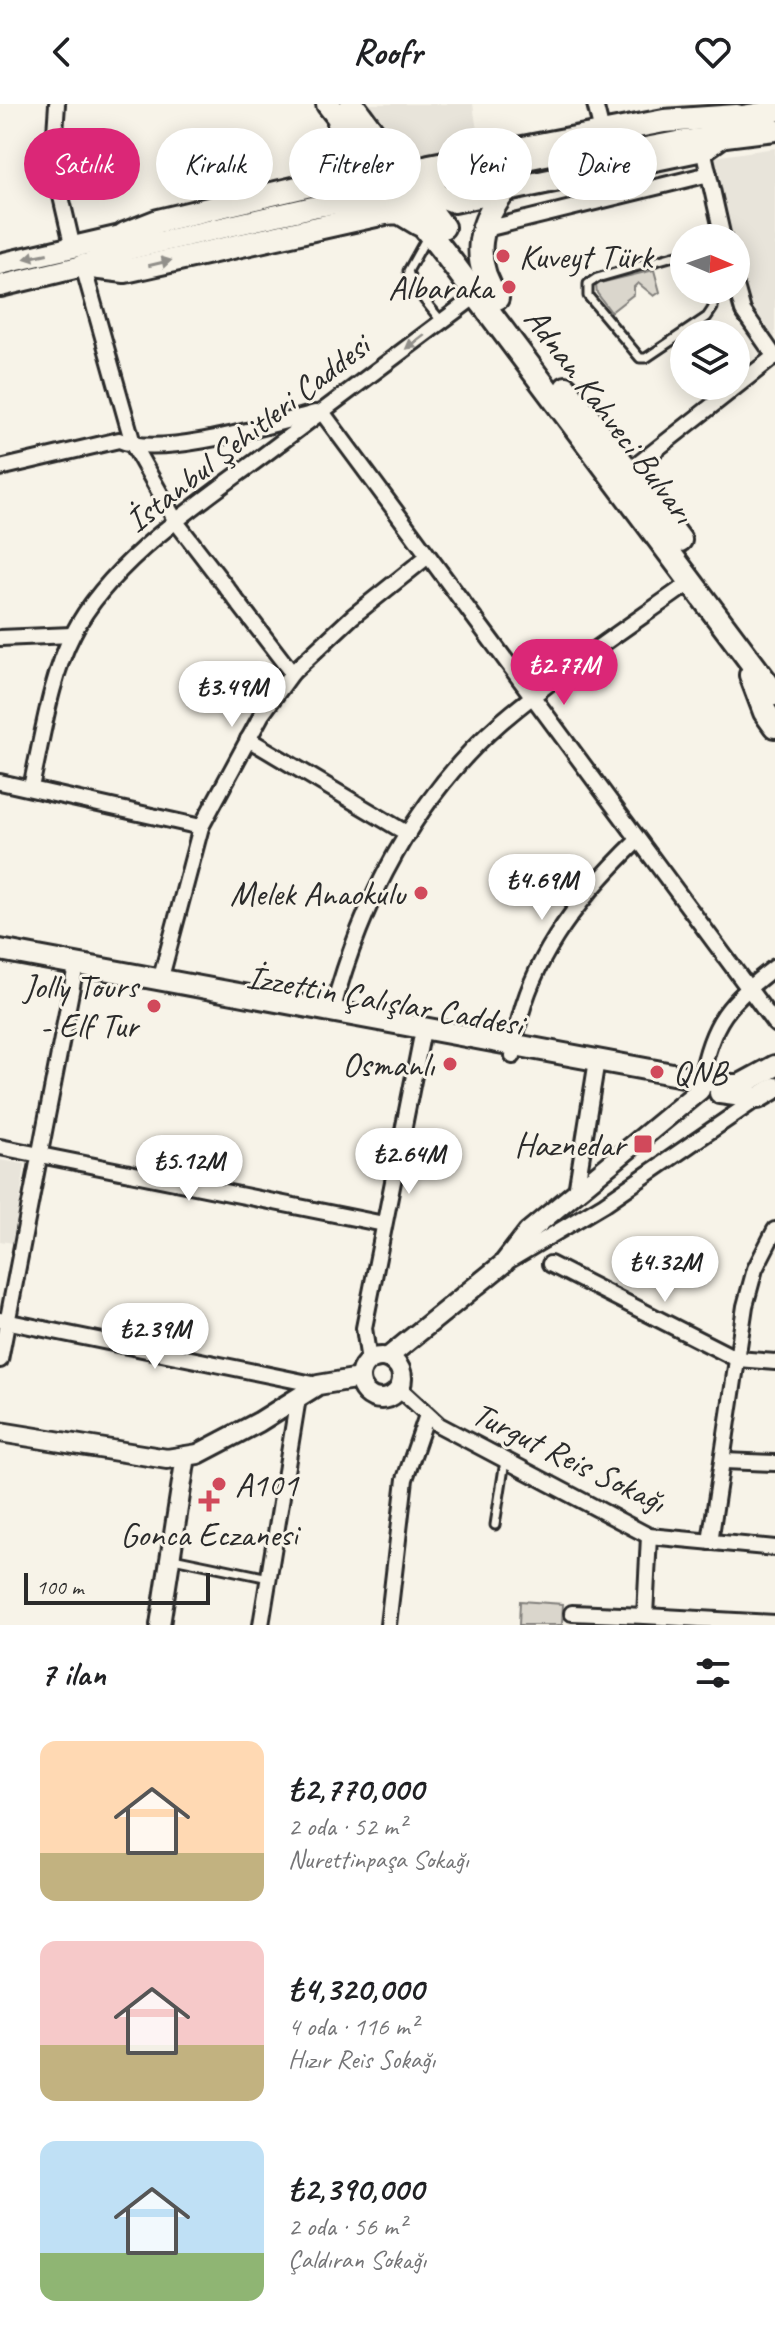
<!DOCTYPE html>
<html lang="tr">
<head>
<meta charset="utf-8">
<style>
  body { margin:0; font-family:Caveat,sans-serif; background:#f2f2f2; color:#202124; height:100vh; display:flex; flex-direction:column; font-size:30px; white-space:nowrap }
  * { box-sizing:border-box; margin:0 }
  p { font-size:26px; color:#757577 }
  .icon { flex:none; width:44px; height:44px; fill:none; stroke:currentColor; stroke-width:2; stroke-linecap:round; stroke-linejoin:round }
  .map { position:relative; height:1521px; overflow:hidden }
  .details { display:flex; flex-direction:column; background:#fff; flex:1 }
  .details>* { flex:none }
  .guide { position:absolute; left:24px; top:24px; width:728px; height:72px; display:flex; gap:16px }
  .needle { width:52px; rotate:92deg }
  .controls { position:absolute; left:670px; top:120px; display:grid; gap:16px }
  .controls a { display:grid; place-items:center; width:80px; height:80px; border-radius:50%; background:#fff; box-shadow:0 4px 20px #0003; font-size:40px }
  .scale { position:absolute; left:24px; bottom:20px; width:186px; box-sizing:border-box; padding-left:8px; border:4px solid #2b2b2b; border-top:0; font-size:22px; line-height:28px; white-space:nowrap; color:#2b2b2b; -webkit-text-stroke:6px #f7f3e8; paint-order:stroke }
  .price { position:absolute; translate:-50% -68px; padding:0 18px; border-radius:28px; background:#fff; color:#222; font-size:26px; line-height:52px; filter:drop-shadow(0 2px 4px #0008) }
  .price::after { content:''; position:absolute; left:50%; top:48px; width:24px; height:18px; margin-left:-12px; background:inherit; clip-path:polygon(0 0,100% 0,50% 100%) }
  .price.active { background:#db2777; color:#fff }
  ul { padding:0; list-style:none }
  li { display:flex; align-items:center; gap:24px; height:200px; padding:0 40px }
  li span { display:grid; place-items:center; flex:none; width:224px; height:160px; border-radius:16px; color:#555 }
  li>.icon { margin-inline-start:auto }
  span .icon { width:96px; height:96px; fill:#fffc; stroke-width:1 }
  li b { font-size:34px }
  h2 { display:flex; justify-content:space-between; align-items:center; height:96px; padding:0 40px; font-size:34px }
  .tag { padding:0 28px; border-radius:36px; background:#fff; box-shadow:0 4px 20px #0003; font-size:28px; line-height:72px }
  .tag.active { background:#db2777; color:#fff }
  header { display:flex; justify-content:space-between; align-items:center; height:104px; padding:0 40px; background:#fff; font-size:36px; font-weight:800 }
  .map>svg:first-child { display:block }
  .built { fill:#e8e4da }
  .grass { fill:#dad6cc; stroke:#82807c; stroke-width:2 }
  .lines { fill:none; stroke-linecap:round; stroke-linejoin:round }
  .service-casing { stroke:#2b2b2b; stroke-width:13 }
  .minor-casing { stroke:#2b2b2b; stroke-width:20 }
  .tertiary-casing { stroke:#2b2b2b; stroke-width:24 }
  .secondary-casing { stroke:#2b2b2b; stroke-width:26 }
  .primary-casing { stroke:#2b2b2b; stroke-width:28 }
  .service { stroke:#f7f3e8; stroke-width:7 }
  .minor { stroke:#f7f3e8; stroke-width:14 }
  .tertiary { stroke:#f7f3e8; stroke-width:18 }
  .secondary { stroke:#f7f3e8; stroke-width:20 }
  .primary { stroke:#f7f3e8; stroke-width:22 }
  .oneway { fill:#918f8a }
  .poi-dot { fill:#d1495b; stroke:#f7f3e8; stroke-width:3 }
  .labels { text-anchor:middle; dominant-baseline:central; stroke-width:6; stroke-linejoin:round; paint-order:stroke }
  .poi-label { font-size:34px; fill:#2b2b2b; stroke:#f7f3e8; text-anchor:end }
  .street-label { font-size:34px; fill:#2b2b2b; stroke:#f7f3e8 }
</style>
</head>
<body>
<header><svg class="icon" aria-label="back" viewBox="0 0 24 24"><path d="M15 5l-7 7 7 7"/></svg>Roofr<svg class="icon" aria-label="heart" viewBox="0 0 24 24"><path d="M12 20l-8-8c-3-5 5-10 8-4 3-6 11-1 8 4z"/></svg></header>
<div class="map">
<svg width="775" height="1521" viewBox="0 0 775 1521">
  <rect width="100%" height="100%" fill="#f7f3e8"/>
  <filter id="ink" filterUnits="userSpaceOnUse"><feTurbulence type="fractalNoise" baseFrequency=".0125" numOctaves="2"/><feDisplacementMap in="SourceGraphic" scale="16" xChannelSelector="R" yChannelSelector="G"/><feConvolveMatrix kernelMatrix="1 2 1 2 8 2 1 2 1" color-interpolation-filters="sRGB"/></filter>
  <g filter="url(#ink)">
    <g class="built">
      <polygon points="365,0 473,0 479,40 409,57"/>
      <polygon points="775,44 775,239 748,202 736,153 736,134 732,134 714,53"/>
      <polygon points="0,1056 25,1060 14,1139 0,1137"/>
    </g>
    <g class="grass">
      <polygon points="654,166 660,188 654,192 638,179 634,183 634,190 611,208 597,189 596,182 600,179"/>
      <polygon points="520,1497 563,1500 562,1521 519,1521"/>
    </g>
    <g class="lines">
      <defs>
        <g id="service">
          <polyline points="428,131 408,167 413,182 442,218"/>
          <polyline points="684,149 597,174 588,180 588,192 640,254 646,254 707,213 713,204 712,186"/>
          <polyline points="495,1421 505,1357"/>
          <polyline points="173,1454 269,1474"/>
        </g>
        <g id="minor">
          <polyline points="57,0 53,58 73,144"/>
          <polyline points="595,0 602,28"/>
          <polyline points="703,45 723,134"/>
          <polyline points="482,126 709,70"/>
          <polyline points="83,162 134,343 177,419 292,569"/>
          <polyline points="736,182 743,207 775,253"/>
          <polyline points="322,308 775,920"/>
          <path d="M0 364 119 336C159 355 270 321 315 309"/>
          <polyline points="629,367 775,252"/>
          <polyline points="0,534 72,531"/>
          <polyline points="248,635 408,730"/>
          <polyline points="0,678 201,723"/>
          <path d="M31 683C42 636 50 574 73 530 111 455 206 395 272 345 340 294 409 242 477 191"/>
          <polyline points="160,877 201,723 262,610 292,569 353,512 428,452"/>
          <path d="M332 908C361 799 415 693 501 618 561 567 628 523 692 477"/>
          <path d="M513 952C522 863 577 795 638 736"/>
          <path d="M701 976C711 918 729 898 775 863"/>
          <polyline points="0,1043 384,1120"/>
          <polyline points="576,1088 597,956"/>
          <polyline points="510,1156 604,1100 758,994"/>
          <polyline points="550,1160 737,1255 775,1258"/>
          <polyline points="0,1216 318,1281"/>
          <polyline points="0,1256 74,872"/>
          <polyline points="369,1257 364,1224 423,926"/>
          <polyline points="400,1285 439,1321 649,1432 775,1444"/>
          <polyline points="724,1357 775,1359"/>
          <polyline points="649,1432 645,1512 775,1519"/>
          <polyline points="710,1438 745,1202 755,1165 775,1126"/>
          <polyline points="572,1509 645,1512"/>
          <polyline points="261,1521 298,1294"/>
          <polyline points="388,1521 405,1375 427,1311"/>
        </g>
        <g id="tertiary">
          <circle cx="381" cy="1274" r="21"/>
          <polyline points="387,1254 503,1160 528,1128 700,986 701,976"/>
          <polyline points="0,1328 167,1355 198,1350 259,1318 318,1281 360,1274"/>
          <polyline points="160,1521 186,1352"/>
        </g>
        <g id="secondary">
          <polyline points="724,15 775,7"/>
          <polyline points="577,57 677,38 775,26"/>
          <polyline points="443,72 594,41"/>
          <polyline points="0,160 138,128"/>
          <polyline points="0,182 83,162 129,145 313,103 374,93"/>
          <polyline points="0,846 732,981 740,981 775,962"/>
          <polyline points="720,989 758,994 775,984"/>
        </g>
        <g id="primary">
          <polyline points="328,0 447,152 775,590"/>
          <polyline points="352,0 443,123"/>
          <polyline points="720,33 703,45 454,97 430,88 424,73 429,62 664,17 737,12"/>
          <polyline points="327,77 366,73 386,94"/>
          <path d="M125 130 158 117 327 77C349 63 351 44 339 22"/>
          <polyline points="83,162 125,167 385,109 399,108 419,120"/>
          <path d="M497 194C470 155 478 118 508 83"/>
          <polyline points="566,284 680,436"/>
          <polyline points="751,571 765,608 775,622"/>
        </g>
      </defs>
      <use href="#service" class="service-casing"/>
      <use href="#minor" class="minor-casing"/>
      <use href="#tertiary" class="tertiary-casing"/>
      <use href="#secondary" class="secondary-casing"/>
      <use href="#primary" class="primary-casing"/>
      <use href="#service" class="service"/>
      <use href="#minor" class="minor"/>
      <use href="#tertiary" class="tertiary"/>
      <use href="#secondary" class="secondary"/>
      <use href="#primary" class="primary"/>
    </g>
    <defs><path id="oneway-solid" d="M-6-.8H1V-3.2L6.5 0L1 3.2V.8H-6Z" transform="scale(2)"/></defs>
    <g class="oneway">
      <use href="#oneway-solid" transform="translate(36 152) rotate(168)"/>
      <use href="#oneway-solid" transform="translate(160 159) rotate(-13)"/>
      <use href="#oneway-solid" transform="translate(415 238) rotate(143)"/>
    </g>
  </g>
  <g class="poi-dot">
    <circle cx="503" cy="152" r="8"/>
    <circle cx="509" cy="183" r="8"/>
    <circle cx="421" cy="789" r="8"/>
    <circle cx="154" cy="902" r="8"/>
    <circle cx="450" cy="960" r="8"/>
    <circle cx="657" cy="968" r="8"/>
    <rect x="633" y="1030" width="20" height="20" rx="4"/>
    <circle cx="219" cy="1380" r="8"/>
    <path d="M205 1385h8v8h8v8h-8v8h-8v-8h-8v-8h8z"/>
  </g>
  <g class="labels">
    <g class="poi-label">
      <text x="519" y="152" text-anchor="start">Kuveyt Türk</text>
      <text x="493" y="183">Albaraka</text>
      <text x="405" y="789">Melek Anaokulu</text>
      <text x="138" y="882">Jolly Tours<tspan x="138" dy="39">- Elf Tur</tspan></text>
      <text x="434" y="960">Osmanlı</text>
      <text x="673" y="968" text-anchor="start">QNB</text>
      <text x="625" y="1040">Haznedar</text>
      <text x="235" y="1380" text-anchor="start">A101</text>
      <text x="209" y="1430" text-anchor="middle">Gonca Eczanesi</text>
    </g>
    <g class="street-label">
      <text transform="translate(610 311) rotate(53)">Adnan Kahveci Bulvarı</text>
      <text transform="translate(247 329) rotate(-38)">İstanbul Şehitleri Caddesi</text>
      <text transform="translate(385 896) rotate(10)">İzzettin Çalışlar Caddesi</text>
      <text transform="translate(569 1353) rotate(26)">Turgut Reis Sokağı</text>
    </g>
  </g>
</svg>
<div class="controls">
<a><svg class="needle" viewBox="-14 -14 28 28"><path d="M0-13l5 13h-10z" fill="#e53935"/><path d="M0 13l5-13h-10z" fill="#757577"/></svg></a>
<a><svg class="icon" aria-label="layers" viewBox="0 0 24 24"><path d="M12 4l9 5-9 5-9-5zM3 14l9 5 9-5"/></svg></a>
</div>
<div class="scale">100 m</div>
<b class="price active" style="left:564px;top:603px">₺2.77M</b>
<b class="price" style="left:232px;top:625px">₺3.49M</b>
<b class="price" style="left:542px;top:818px">₺4.69M</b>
<b class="price" style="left:409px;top:1092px">₺2.64M</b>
<b class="price" style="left:189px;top:1099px">₺5.12M</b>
<b class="price" style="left:665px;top:1200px">₺4.32M</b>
<b class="price" style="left:155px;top:1267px">₺2.39M</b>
<div class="guide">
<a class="tag active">Satılık</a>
<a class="tag">Kiralık</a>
<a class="tag">Filtreler</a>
<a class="tag">Yeni</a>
<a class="tag">Daire</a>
</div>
</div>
<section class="details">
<h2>7 ilan<svg class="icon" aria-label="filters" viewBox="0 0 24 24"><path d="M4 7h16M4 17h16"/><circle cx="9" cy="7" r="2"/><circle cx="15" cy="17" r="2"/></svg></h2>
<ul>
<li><span style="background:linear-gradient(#ffd9b3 70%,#c2b280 0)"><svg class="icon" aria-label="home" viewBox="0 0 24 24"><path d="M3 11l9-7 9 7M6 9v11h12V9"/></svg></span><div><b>₺2,770,000</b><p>2 oda · 52 m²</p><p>Nurettinpaşa Sokağı</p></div></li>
<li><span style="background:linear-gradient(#f6c9c9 65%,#c2b280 0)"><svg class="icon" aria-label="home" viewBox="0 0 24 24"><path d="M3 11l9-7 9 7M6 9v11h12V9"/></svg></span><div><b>₺4,320,000</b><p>4 oda · 116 m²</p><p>Hızır Reis Sokağı</p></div></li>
<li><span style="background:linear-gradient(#bfe0f5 70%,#8fb573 0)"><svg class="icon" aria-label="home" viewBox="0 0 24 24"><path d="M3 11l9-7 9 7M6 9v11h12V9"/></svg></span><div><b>₺2,390,000</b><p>2 oda · 56 m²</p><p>Çaldıran Sokağı</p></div></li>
</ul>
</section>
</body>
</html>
